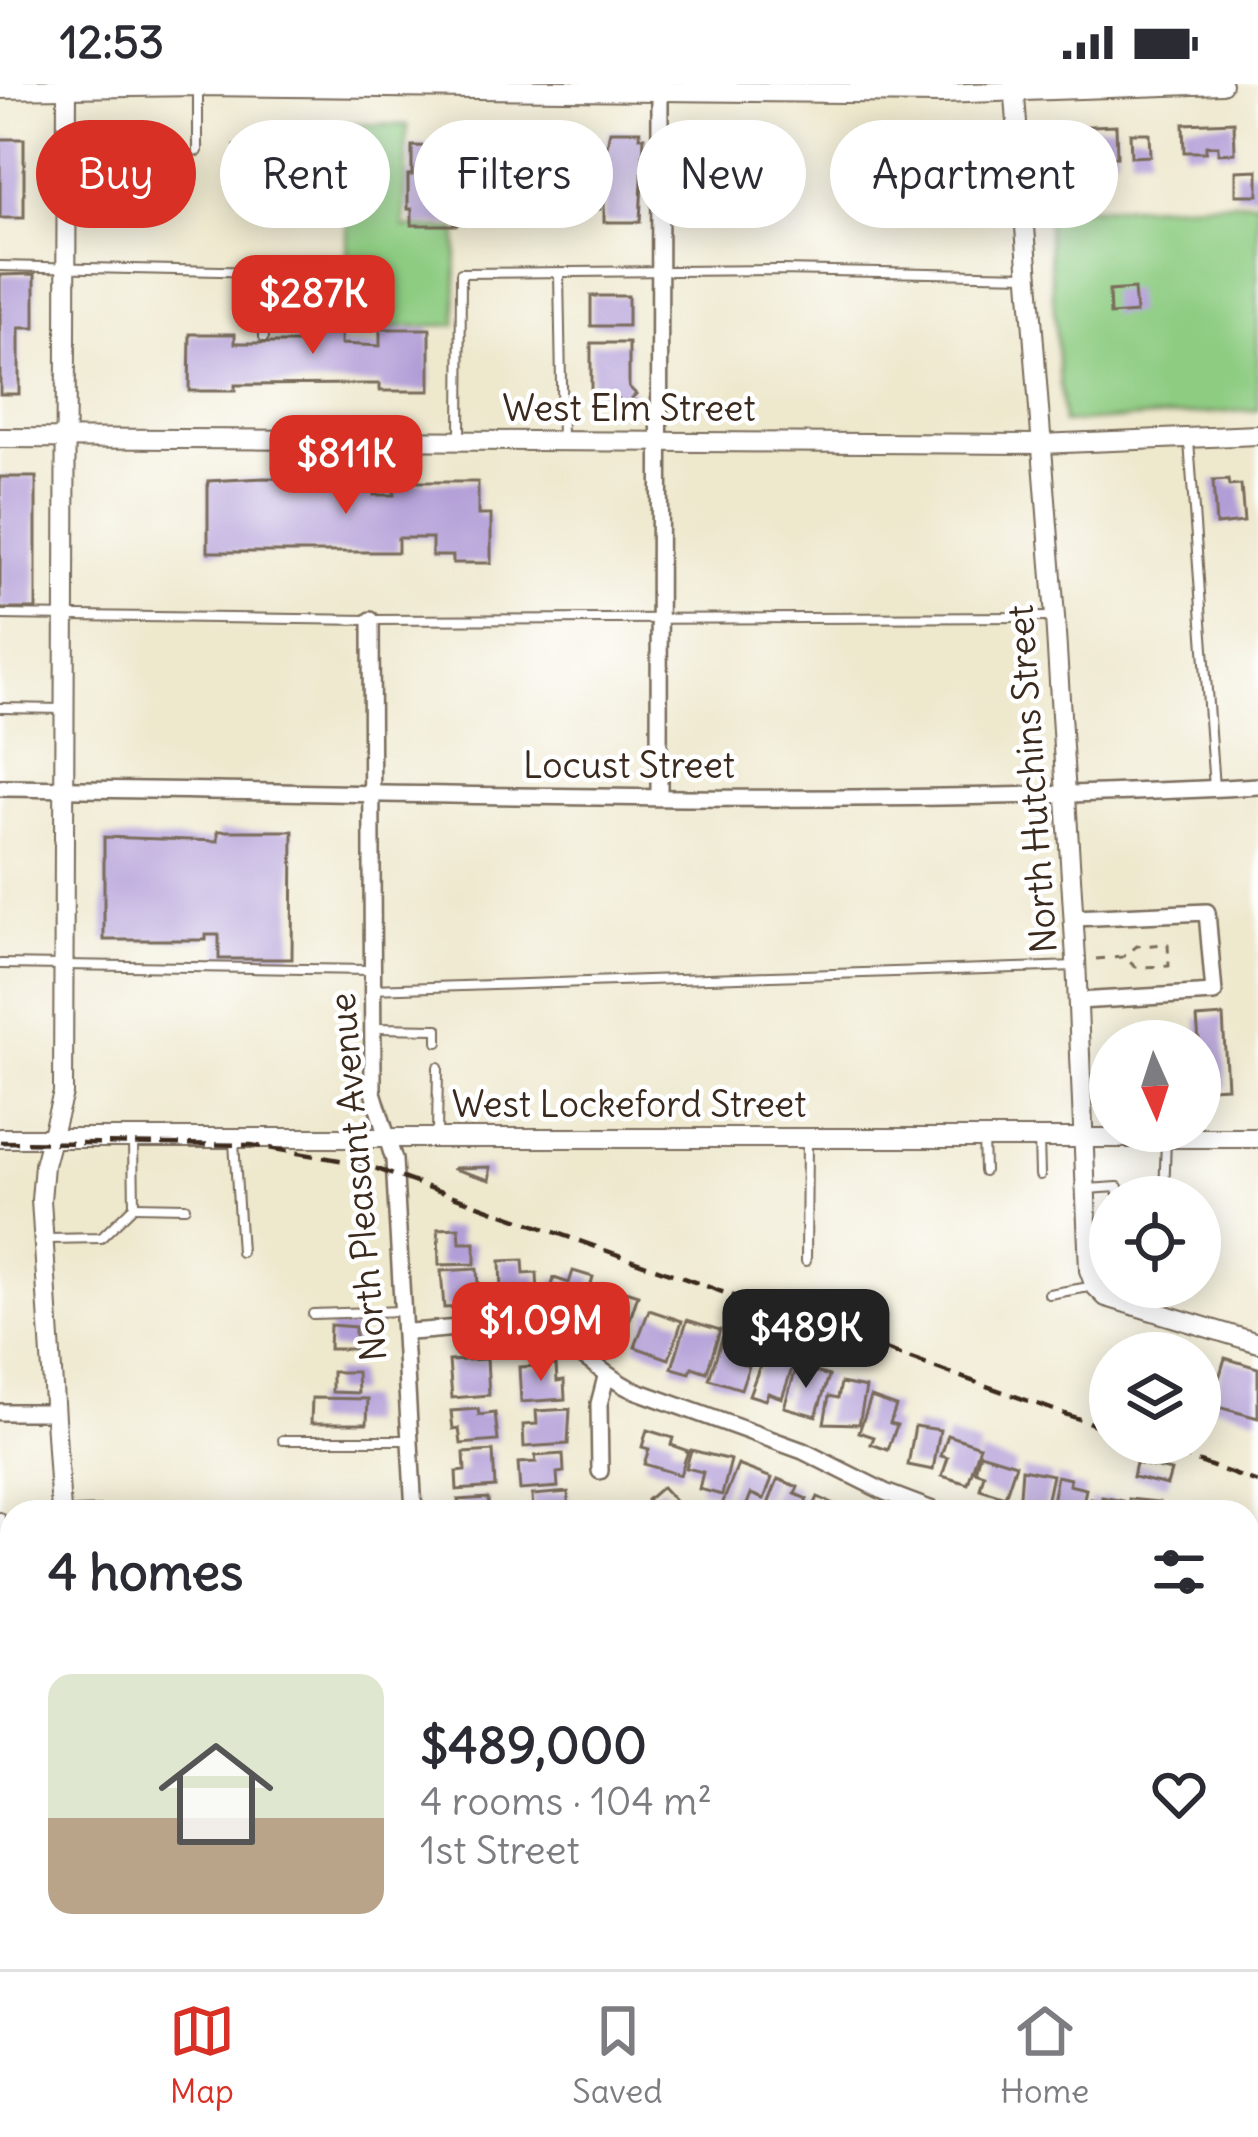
<!DOCTYPE html>
<html lang="en">
<head>
<meta charset="utf-8">
<style>
  body { margin:0; font-family:Delius,sans-serif; background:#f2f2f3; color:#2b2b33; height:100vh; display:flex; flex-direction:column; font-size:45px; white-space:nowrap }
  * { box-sizing:border-box; margin:0 }
  p { font-size:39px; color:#7c7c81 }
  .icon { flex:none; width:66px; height:66px; fill:none; stroke:currentColor; stroke-width:2; stroke-linecap:round; stroke-linejoin:round }
  .map { position:relative; flex:1; overflow:hidden }
  .drawer { position:absolute; left:0px; top:1416px; width:1260px; height:471px; display:flex; flex-direction:column; background:#fff; border-radius:36px 36px 0 0; box-shadow:0 6px 30px #0003 }
  .drawer>* { flex:none }
  .banner { position:absolute; left:36px; top:36px; width:1188px; height:108px; display:flex; gap:24px }
  .needle { width:78px; rotate:177deg }
  .tools { position:absolute; left:1089px; top:936px; display:grid; gap:24px }
  .tools a { display:grid; place-items:center; width:132px; height:132px; border-radius:50%; background:#fff; box-shadow:0 6px 30px #0003; font-size:60px }
  .price { position:absolute; translate:-50% -102px; padding:0 27px; border-radius:24px; background:#d93025; color:#fff; font-size:39px; line-height:78px; filter:drop-shadow(0 3px 6px #0008) }
  .price::after { content:''; position:absolute; left:50%; top:72px; width:36px; height:27px; margin-left:-18px; background:inherit; clip-path:polygon(0 0,100% 0,50% 100%) }
  .price.on { background:#222; color:#fff }
  ul { padding:0; list-style:none }
  li { display:flex; align-items:center; gap:36px; height:300px; padding:0 48px }
  li span { display:grid; place-items:center; flex:none; width:336px; height:240px; border-radius:24px; color:#555 }
  li>.icon { margin-inline-start:auto }
  span .icon { width:144px; height:144px; fill:#fffc; stroke-width:1 }
  li b { font-size:51px }
  h2 { display:flex; justify-content:space-between; align-items:center; height:144px; padding:0 48px; font-size:51px }
  .pill { padding:0 42px; border-radius:54px; background:#fff; box-shadow:0 6px 30px #0003; font-size:42px; line-height:108px }
  .pill.on { background:#d93025; color:#fff }
  .status { display:flex; justify-content:space-between; align-items:center; height:84px; padding:0 60px; background:#fff; direction:ltr }
  .status svg { height:33px; fill:currentColor }
  .menu { display:flex; justify-content:space-around; align-items:center; height:168px; border-top:3px solid #e1e1e2; background:#fff; font-size:33px; color:#7c7c81 }
  .menu a { display:grid; justify-items:center; gap:6px }
  .menu .on { color:#d93025 }
  .map>svg:first-child { display:block }
  .green { fill:#8ecc82; stroke:#647b50; stroke-width:3 }
  .building { fill:#b29ed7 }
  .lines { fill:none; stroke-linecap:round; stroke-linejoin:round }
  .service-casing { stroke:#7a6c5b; stroke-width:12 }
  .minor-casing { stroke:#7a6c5b; stroke-width:20 }
  .tertiary-casing { stroke:#7a6c5b; stroke-width:22 }
  .path { stroke:#7a6c5b; stroke-width:3; stroke-dasharray:9 9; stroke-linecap:butt }
  .service { stroke:#fff; stroke-width:8 }
  .minor { stroke:#fff; stroke-width:15 }
  .tertiary { stroke:#fff; stroke-width:18 }
  .rail { stroke:#3b2a1e; stroke-width:4.5; stroke-dasharray:18 9; stroke-linecap:butt }
  .labels { text-anchor:middle; dominant-baseline:central; stroke-width:9; stroke-linejoin:round; paint-order:stroke }
  .street-label { font-size:36px; fill:#3b2a1e; stroke:#fff }
</style>
</head>
<body>
<div class="status"><b>12:53</b><svg viewBox="0 0 49 12"><path d="M0 12V9h3v3zM5 12V6h3v6zM10 12V3h3v9zM15 12V0h3v12zM26 1h20v11H26zM47 4h2v5h-2z"/></svg></div>
<div class="map">
<svg width="1258" height="1885" viewBox="0 0 1258 1885">
  <rect width="100%" height="100%" fill="#fff"/>
  <filter id="ink" filterUnits="userSpaceOnUse"><feTurbulence type="fractalNoise" baseFrequency=".00833" numOctaves="2"/><feDisplacementMap in="SourceGraphic" scale="24" xChannelSelector="R" yChannelSelector="G"/><feConvolveMatrix kernelMatrix="1 2 1 2 8 2 1 2 1" color-interpolation-filters="sRGB"/></filter>
  <filter id="wash" filterUnits="userSpaceOnUse"><feTurbulence type="fractalNoise" baseFrequency=".004" numOctaves="4" result="noise"/><feDisplacementMap in="SourceGraphic" scale="48" xChannelSelector="R" yChannelSelector="G"/><feGaussianBlur stdDeviation="2.7" result="paint"/><feColorMatrix in="noise" values="0 0 0 0 0 0 0 0 0 0 0 0 0 0 0 0 0 1.4 0 .05"/><feComposite in="paint" operator="in"/></filter>
  <g filter="url(#wash)">
    <rect width="100%" height="100%" fill="#eee8cd"/>
    <g class="green">
      <polygon points="346,40 407,41 404,143 457,146 456,241 382,243 348,232"/>
      <polygon points="1258,117 1258,326 1063,339 1046,126"/>
    </g>
    <g id="blocks">
      <g class="building">
        <polygon points="1234,38 1235,69 1218,70 1218,62 1206,62 1206,68 1184,68 1183,40"/>
        <polygon points="1116,41 1117,73 1066,75 1065,43"/>
        <polygon points="610,47 640,47 640,53 644,53 640,138 604,138 604,78"/>
        <polygon points="1130,49 1149,49 1150,72 1131,73"/>
        <rect x="0" y="55" width="24" height="79"/>
        <polygon points="523,55 600,55 600,125 564,126 564,115 557,115 552,96 534,96 535,89 523,89"/>
        <polygon points="477,56 511,56 511,134 477,133"/>
        <rect x="235" y="62" width="98" height="48"/>
        <polygon points="412,62 458,63 457,141 412,141 412,125 408,125 408,91 412,91"/>
        <polygon points="1258,86 1258,111 1236,111 1236,87"/>
        <polygon points="35,190 35,244 19,244 19,310 0,310 0,191"/>
        <polygon points="1134,205 1136,229 1110,231 1109,207"/>
        <rect x="591" y="212" width="37" height="30"/>
        <polygon points="299,215 342,215 341,260 380,262 380,245 430,245 430,307 380,307 380,300 365,300 235,301 235,307 189,307 190,250 235,250 235,259 299,259"/>
        <polygon points="591,259 629,259 629,303 636,310 625,321 618,314 591,314"/>
        <rect x="0" y="393" width="36" height="132"/>
        <polygon points="264,394 374,397 374,411 394,411 394,398 478,398 478,431 491,431 491,479 453,479 453,472 432,472 432,454 398,454 398,468 208,468 208,397"/>
        <polygon points="1228,396 1229,402 1241,401 1244,438 1216,441 1213,397"/>
        <polygon points="218,747 293,747 292,875 219,875 219,851 206,851 206,856 104,856 104,753 218,757"/>
        <polygon points="1223,932 1227,1003 1210,1004 1208,969 1200,969 1197,934"/>
        <rect x="1137" y="948" width="37" height="9"/>
        <polygon points="490,1083 490,1096 454,1085 455,1084"/>
        <polygon points="459,1144 460,1159 475,1159 475,1180 439,1181 438,1145"/>
        <polygon points="523,1176 524,1190 537,1189 538,1212 501,1209 500,1177"/>
        <polygon points="477,1185 479,1222 444,1224 441,1187"/>
        <polygon points="573,1187 593,1193 583,1226 548,1216 554,1194 569,1199"/>
        <polygon points="603,1200 638,1211 626,1247 609,1242 612,1234 594,1228"/>
        <polygon points="649,1226 682,1237 669,1275 635,1263"/>
        <polygon points="687,1236 720,1246 707,1288 692,1283 690,1289 672,1284"/>
        <polygon points="330,1241 355,1243 355,1265 329,1265"/>
        <polygon points="722,1254 748,1262 743,1280 749,1282 741,1305 709,1295"/>
        <polygon points="765,1268 794,1279 782,1314 768,1309 765,1316 749,1311"/>
        <polygon points="1225,1274 1258,1284 1258,1334 1211,1321"/>
        <polygon points="487,1275 489,1311 452,1314 449,1277"/>
        <polygon points="556,1281 557,1297 564,1296 565,1315 521,1318 519,1283"/>
        <polygon points="797,1282 829,1292 816,1332 784,1323"/>
        <polygon points="332,1288 357,1288 358,1309 332,1308"/>
        <polygon points="841,1299 866,1304 859,1340 824,1339 829,1312 838,1314"/>
        <polygon points="871,1313 896,1322 890,1339 897,1341 888,1366 871,1360 874,1353 859,1348"/>
        <polygon points="312,1314 368,1315 367,1339 311,1339"/>
        <polygon points="478,1325 479,1331 495,1329 498,1357 461,1360 459,1344 453,1345 451,1327"/>
        <polygon points="570,1325 568,1360 524,1363 523,1341 537,1340 536,1327"/>
        <polygon points="915,1342 940,1346 933,1386 908,1381"/>
        <polygon points="647,1346 673,1354 671,1361 688,1367 680,1391 644,1380 649,1365 642,1363"/>
        <polygon points="948,1351 980,1362 968,1400 942,1392 948,1374 941,1372"/>
        <polygon points="691,1366 731,1376 722,1411 699,1405 703,1388 686,1384"/>
        <polygon points="493,1367 495,1403 457,1406 456,1388 465,1387 464,1369"/>
        <polygon points="980,1369 1016,1380 1005,1413 980,1405 984,1390 975,1387"/>
        <polygon points="563,1370 564,1388 557,1389 558,1403 520,1406 518,1379 536,1378 535,1372"/>
        <polygon points="1136,1379 1171,1387 1167,1401 1133,1393"/>
        <polygon points="738,1381 772,1394 764,1415 751,1410 744,1428 719,1428"/>
        <polygon points="1022,1385 1052,1391 1044,1428 1019,1424"/>
        <polygon points="1057,1392 1070,1395 1069,1401 1086,1405 1081,1428 1050,1428"/>
        <polygon points="778,1395 798,1403 795,1410 807,1415 802,1428 765,1428"/>
        <polygon points="662,1403 685,1428 643,1428 651,1421 647,1416"/>
        <polygon points="568,1408 569,1428 533,1428 532,1411"/>
        <polygon points="818,1413 852,1428 811,1428"/>
        <polygon points="1102,1413 1123,1417 1120,1428 1089,1428 1091,1415 1101,1417"/>
        <polygon points="488,1414 489,1428 459,1428 458,1416"/>
        <polygon points="1129,1415 1159,1418 1158,1428 1127,1428"/>
        <polygon points="1248,1541 1258,1541 1258,1568 1253,1568 1253,1585 1248,1585"/>
        <polygon points="1258,1608 1258,1647 1248,1648 1248,1609"/>
        <polygon points="1258,1781 1258,1816 1251,1817 1248,1782"/>
        <polygon points="11,1785 12,1856 0,1856 0,1786"/>
        <polygon points="231,1875 255,1875 256,1885 231,1885"/>
        <polygon points="325,1875 364,1875 365,1885 326,1885"/>
        <polygon points="374,1875 404,1875 404,1885 381,1885 381,1879 374,1880"/>
        <polygon points="480,1875 514,1875 514,1885 481,1883"/>
        <polygon points="519,1875 553,1875 553,1885 535,1885 535,1879 519,1880"/>
      </g>
    </g>
  </g>
  <g filter="url(#ink)">
    <use href="#blocks" fill-opacity="0" stroke="#7a6c5b" stroke-width="3"/>
    <g class="lines">
      <defs>
        <g id="service">
          <polyline points="198,3 198,67"/>
          <polyline points="0,182 263,188 264,253"/>
          <polyline points="559,190 562,355"/>
          <polyline points="460,355 461,189 780,186 1029,191"/>
          <polyline points="1189,357 1214,704"/>
          <polyline points="0,531 371,536 1054,533"/>
          <polyline points="0,624 64,625"/>
          <polyline points="0,880 369,886"/>
          <polyline points="371,905 1076,882"/>
          <polyline points="375,944 438,945 438,958"/>
          <polyline points="437,1052 438,983"/>
          <polyline points="983,1053 984,1087"/>
          <polyline points="1039,1055 1040,1091"/>
          <polyline points="234,1058 241,1168"/>
          <polyline points="1087,1105 1118,1103 1118,1113"/>
          <polyline points="1164,1113 1166,1055"/>
          <polyline points="134,1122 185,1123"/>
          <polyline points="48,1155 101,1154 134,1122 133,1057"/>
          <polyline points="1089,1170 1110,1168"/>
          <polyline points="806,1177 807,1054"/>
          <polyline points="1049,1210 1095,1202"/>
          <polyline points="1157,1225 1160,1203"/>
          <polyline points="313,1230 402,1227"/>
          <polyline points="283,1356 407,1356"/>
          <polyline points="73,1428 136,1426"/>
          <polyline points="0,1433 5,1524 12,1524"/>
        </g>
        <g id="minor">
          <polyline points="371,536 373,1008 394,1076 414,1428"/>
          <path d="M0 704C419 708 840 726 1258 702"/>
          <polyline points="659,712 660,0"/>
          <polyline points="1074,834 1207,828 1214,909 1078,917"/>
          <path d="M406 1248C455 1246 512 1233 558 1256 584 1269 603 1291 629 1304L803 1367 885 1408 938 1428"/>
          <polyline points="0,1328 54,1328"/>
          <polyline points="600,1387 599,1320 606,1293"/>
          <polyline points="1248,1503 1258,1502"/>
          <polyline points="1248,1690 1258,1690"/>
          <polyline points="0,1750 12,1749"/>
          <polyline points="447,1875 448,1885"/>
          <polyline points="932,1875 933,1885"/>
          <polyline points="1160,1885 1258,1878"/>
        </g>
        <g id="tertiary">
          <polyline points="1014,0 1055,533 1076,875 1089,1186 1095,1202 1106,1213 1258,1259"/>
          <polyline points="0,5 198,2 941,10 1222,0"/>
          <polyline points="0,354 1040,360 1258,351"/>
          <path d="M0 1054C419 1056 839 1052 1258 1054"/>
          <polyline points="61,1428 41,1116 44,1081 63,1009 67,0"/>
          <polyline points="88,1875 89,1885"/>
        </g>
      </defs>
      <use href="#service" class="service-casing"/>
      <use href="#minor" class="minor-casing"/>
      <use href="#tertiary" class="tertiary-casing"/>
      <polyline class="path" points="1096,875 1123,873 1136,883 1169,882 1168,860 1137,862 1123,873"/>
      <use href="#service" class="service"/>
      <use href="#minor" class="minor"/>
      <use href="#tertiary" class="tertiary"/>
      <g class="rail">
        <polyline points="0,1058 251,1061 363,1080 1110,1346"/>
        <polyline points="1147,1359 1258,1399"/>
      </g>
    </g>
  </g>
  <g class="labels">
    <g class="street-label">
      <text x="629" y="324">West Elm Street</text>
      <text x="629" y="681">Locust Street</text>
      <text transform="translate(1032 695) rotate(-94)">North Hutchins Street</text>
      <text x="629" y="1020">West Lockeford Street</text>
      <text transform="translate(358 1093) rotate(-95)">North Pleasant Avenue</text>
    </g>
  </g>
</svg>
<div class="tools">
<a><svg class="needle" viewBox="-14 -14 28 28"><path d="M0-13l5 13h-10z" fill="#e53935"/><path d="M0 13l5-13h-10z" fill="#7c7c81"/></svg></a>
<a><svg class="icon" aria-label="locate" viewBox="0 0 24 24"><circle cx="12" cy="12" r="6"/><path d="M12 2v4M12 18v4M2 12h4M18 12h4"/></svg></a>
<a><svg class="icon" aria-label="layers" viewBox="0 0 24 24"><path d="M12 4l9 5-9 5-9-5zM3 14l9 5 9-5"/></svg></a>
</div>
<b class="price" style="left:313px;top:273px">$287K</b>
<b class="price" style="left:346px;top:433px">$811K</b>
<b class="price" style="left:541px;top:1300px">$1.09M</b>
<b class="price on" style="left:806px;top:1307px">$489K</b>
<div class="banner">
<a class="pill on">Buy</a>
<a class="pill">Rent</a>
<a class="pill">Filters</a>
<a class="pill">New</a>
<a class="pill">Apartment</a>
</div>
<section class="drawer">
<h2>4 homes<svg class="icon" aria-label="filters" viewBox="0 0 24 24"><path d="M4 7h16M4 17h16"/><circle cx="9" cy="7" r="2"/><circle cx="15" cy="17" r="2"/></svg></h2>
<ul>
<li><span style="background:linear-gradient(#dfe7d0 60%,#b9a48a 0)"><svg class="icon" aria-label="home" viewBox="0 0 24 24"><path d="M3 11l9-7 9 7M6 9v11h12V9"/></svg></span><div><b>$489,000</b><p>4 rooms · 104 m²</p><p>1st Street</p></div><svg class="icon" aria-label="heart" viewBox="0 0 24 24"><path d="M12 20l-8-8c-3-5 5-10 8-4 3-6 11-1 8 4z"/></svg></li>
</ul>
</section>
</div>
<nav class="menu">
<a class="on"><svg class="icon" aria-label="map" viewBox="0 0 24 24"><path d="M3 6l6-2 6 2 6-2v14l-6 2-6-2-6 2zM9 4v14M15 6v14"/></svg>Map</a>
<a><svg class="icon" aria-label="saved" viewBox="0 0 24 24"><path d="M7 4h10v16l-5-4-5 4z"/></svg>Saved</a>
<a><svg class="icon" aria-label="home" viewBox="0 0 24 24"><path d="M3 11l9-7 9 7M6 9v11h12V9"/></svg>Home</a>
</nav>
</body>
</html>
